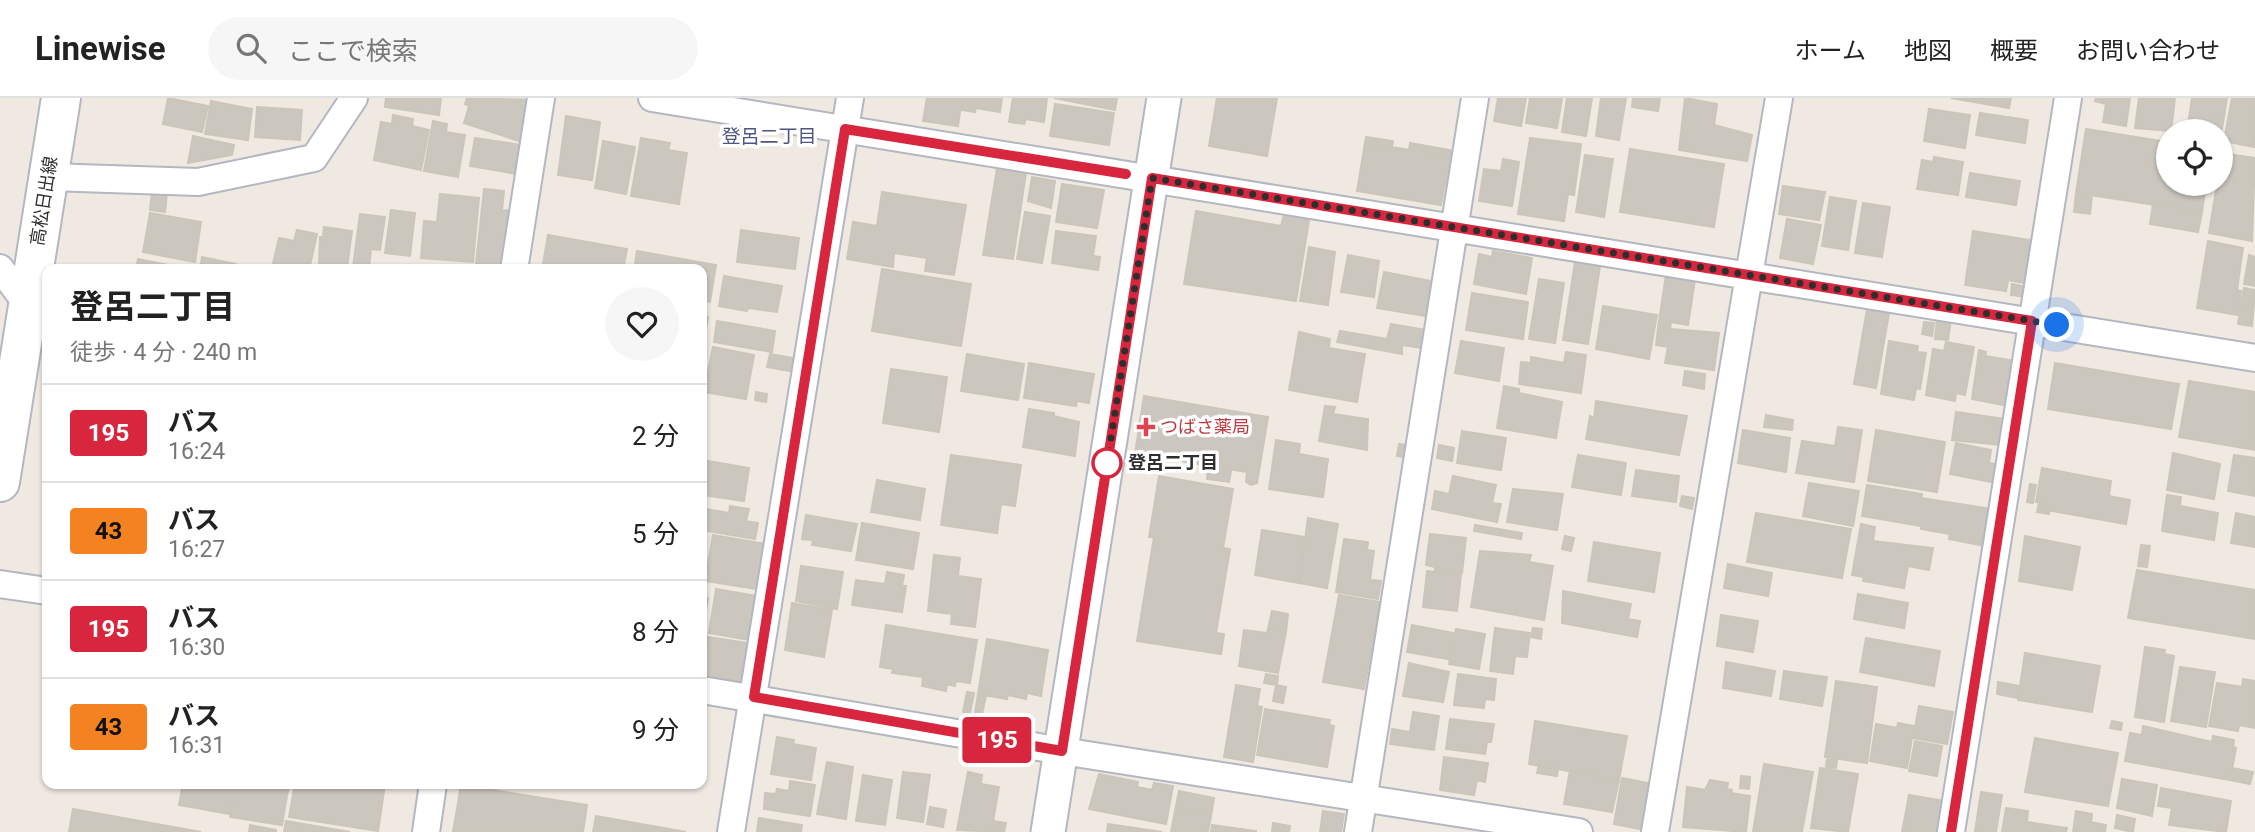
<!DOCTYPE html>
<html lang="ja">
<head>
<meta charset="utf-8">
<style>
	:root { --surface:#fff; --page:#f6f6f6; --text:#222; --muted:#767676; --line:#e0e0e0 }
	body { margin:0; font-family:Roboto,"Noto Sans JP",sans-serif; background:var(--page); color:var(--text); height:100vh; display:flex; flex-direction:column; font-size:26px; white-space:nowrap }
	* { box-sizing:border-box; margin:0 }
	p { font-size:23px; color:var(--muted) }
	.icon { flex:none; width:38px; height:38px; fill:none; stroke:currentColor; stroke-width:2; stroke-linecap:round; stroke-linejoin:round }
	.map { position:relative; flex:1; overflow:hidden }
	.drawer { position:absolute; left:42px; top:166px; width:665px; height:525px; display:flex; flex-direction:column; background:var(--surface); border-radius:14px; box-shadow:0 2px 5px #0004 }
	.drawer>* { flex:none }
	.badge { padding:0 14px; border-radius:5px; font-size:24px; line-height:46px }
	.fabs { position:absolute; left:2156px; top:21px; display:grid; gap:14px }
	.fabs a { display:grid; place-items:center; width:77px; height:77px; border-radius:50%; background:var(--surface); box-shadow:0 2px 5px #0004; font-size:35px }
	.you { position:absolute; width:35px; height:35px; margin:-18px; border:5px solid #fff; border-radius:50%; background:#1a73e8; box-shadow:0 0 0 10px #1a73e833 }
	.map>.badge { position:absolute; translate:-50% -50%; box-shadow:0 0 0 4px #fff }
	.round { display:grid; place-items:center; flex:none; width:74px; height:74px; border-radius:37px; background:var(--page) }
	.overview { display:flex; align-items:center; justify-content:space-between; height:119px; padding:0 28px }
	h1 { font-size:33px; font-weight:700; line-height:52px }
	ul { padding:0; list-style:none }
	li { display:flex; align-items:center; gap:21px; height:98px; padding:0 28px; border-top:2px solid var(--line) }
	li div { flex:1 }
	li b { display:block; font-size:26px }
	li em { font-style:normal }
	li .badge { min-width:77px; font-weight:700; text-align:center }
	header { display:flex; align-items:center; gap:42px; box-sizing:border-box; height:98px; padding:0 35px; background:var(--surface); border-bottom:2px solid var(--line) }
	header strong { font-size:33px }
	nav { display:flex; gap:38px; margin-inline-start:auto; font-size:24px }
	.search { width:490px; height:63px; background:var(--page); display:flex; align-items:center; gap:18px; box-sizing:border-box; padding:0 24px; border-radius:38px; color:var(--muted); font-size:26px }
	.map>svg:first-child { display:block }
	.building { fill:#cbc7bf; stroke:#cbc5ba; stroke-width:2 }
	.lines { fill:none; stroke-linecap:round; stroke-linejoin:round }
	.minor-casing { stroke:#b4b7c1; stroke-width:30 }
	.tertiary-casing { stroke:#b4b7c1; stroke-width:37 }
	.secondary-casing { stroke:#b4b7c1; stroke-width:42 }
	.minor { stroke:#fff; stroke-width:26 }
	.tertiary { stroke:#fff; stroke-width:33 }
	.secondary { stroke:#fff; stroke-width:38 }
	.line-casing { stroke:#fff; stroke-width:16 }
	.line { stroke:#d7263d; stroke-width:10 }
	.walk { stroke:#2e2e2e; stroke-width:7; stroke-dasharray:0 12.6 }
	.health-dot { fill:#e0444e; stroke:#fff; stroke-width:2.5 }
	.stop-dot { fill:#fff; stroke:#d7263d; stroke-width:3.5 }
	.labels { text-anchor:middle; stroke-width:7; stroke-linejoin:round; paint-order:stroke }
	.street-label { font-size:18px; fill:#2e2e2e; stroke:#fff }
	.health-label { font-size:18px; fill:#be3a42; stroke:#fff; text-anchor:start }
	.stop-label { font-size:18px; font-weight:bold; fill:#2e2e2e; stroke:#fff; text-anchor:start }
	.neighbourhood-label { font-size:19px; fill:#4d5680; stroke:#fff }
</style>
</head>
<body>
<header>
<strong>Linewise</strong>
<div class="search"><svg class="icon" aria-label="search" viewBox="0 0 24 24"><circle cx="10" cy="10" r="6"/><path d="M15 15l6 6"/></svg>ここで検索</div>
<nav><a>ホーム</a><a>地図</a><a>概要</a><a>お問い合わせ</a></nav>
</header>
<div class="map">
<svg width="2255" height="734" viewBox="0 0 2255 734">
	<rect width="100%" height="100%" fill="#efe9e1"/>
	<path class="building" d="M168,0L208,8L202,34L163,26Z
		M386,0H441L439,17L385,9Z
		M467,0L533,2L519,43L464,25L469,8L465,6Z
		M927,0H962L958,28L923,23Z
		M964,0H1002L1000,14L976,10L975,14L962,12Z
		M1013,0H1047L1044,24L1026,21L1024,26L1009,24Z
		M1054,0H1117L1115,12Z
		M1217,0H1277L1267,58L1209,48Z
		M1498,0H1526L1521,28L1494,23Z
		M1530,0H1562L1557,30L1526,25Z
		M1567,0H1592L1586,38L1562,34Z
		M1601,0H1626L1619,42L1596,38Z
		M1633,0H1660L1658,13L1632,9Z
		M1685,0L1717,6L1714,27L1752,37L1747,63L1679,52Z
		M1951,0H2011L2009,10Z
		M2096,0H2130L2126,28L2103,24L2106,6L2095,3Z
		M2139,0H2175L2171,33L2135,30Z
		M2192,0H2227L2221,37V33H2187Z
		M2232,0H2255L2254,49L2224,43Z
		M211,3L252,11L248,42L205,36Z
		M1055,6L1114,15L1109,47L1050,38Z
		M257,9L302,12L300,42L255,39Z
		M1929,11L1970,17L1965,50L1924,43Z
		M1980,15L2028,22L2025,45L1976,37Z
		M393,17L413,21L412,28L429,32L421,72L374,62L381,24L392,26Z
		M566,18L600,24L592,82L558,77Z
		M433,23L447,26L446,34L465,37L458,79L424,73Z
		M2086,31L2168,44V86H2206L2202,114L2076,95Z
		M193,38L234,47L232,57L188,65Z
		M1366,39L1393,43L1392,49L1365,45Z
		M475,40L527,48L523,77L470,68Z
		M641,40L670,45L668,52L687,55L679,106L631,98Z
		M1530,40L1581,46L1574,97L1568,96L1564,123L1518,116Z
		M603,43L635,49L626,96L595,90Z
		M1365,45L1450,58L1441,107L1357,93Z
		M1410,45L1450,52V58L1409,52Z
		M1630,51L1724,66L1714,129L1620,114Z
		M2222,55L2255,60L2252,143L2209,135L2217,86H2221Z
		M1585,57L1613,61L1604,119L1576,114Z
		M1934,59L1963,64L1958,97L1917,91L1922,62L1933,64Z
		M1503,61L1519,64L1512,108L1479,103L1484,71L1501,73Z
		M997,70L1026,75L1013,161L983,157Z
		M1970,75L2020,83L2016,107L1966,99Z
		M1032,79L1055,83L1051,110L1028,103Z
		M1062,86L1104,92L1097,130L1056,124Z
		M1783,88L1825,94L1819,122L1779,116Z
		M484,91L504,93L502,112L515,113L510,170L476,166Z
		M152,93L167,95L165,114L150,112Z
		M882,94L966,107L954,177L925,173L927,160L894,155L893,169L847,161L853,124L877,128Z
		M2076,95L2092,97L2090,116L2074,114Z
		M440,96L479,100L473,164L421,160L424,123L437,124Z
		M1830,99L1856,103L1848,152L1822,148Z
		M1863,105L1890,109L1882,159L1855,155Z
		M2153,106L2202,114L2198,134L2150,126Z
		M391,112L415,115L410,158L385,155Z
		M1196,113L1281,128L1284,117L1309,122L1296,203L1184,186Z
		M1025,114L1050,118L1042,165L1017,161Z
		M150,115L201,124L195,164L143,154Z
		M360,116L385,119L380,152L371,151L369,171L353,169Z
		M1787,121L1821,127L1813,166L1780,160Z
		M324,129L352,133L347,170L319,167L320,139H323Z
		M297,132L317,136L309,172L272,170L279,140L294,143Z
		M741,132L799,140L795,171L737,164Z
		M1056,133L1096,138L1093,158L1100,159L1098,172L1052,165Z
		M1973,133L2030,142L2024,185L2008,182L2006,193L1965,187Z
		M548,137L627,151L623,172H542Z
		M2208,143L2243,150L2237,192L2241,193L2238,217L2197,210Z
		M1309,149L1335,154L1328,207L1300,203Z
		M637,153L716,167L710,204L702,202V172H634Z
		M1493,153L1532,160L1526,196L1474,186L1479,156L1492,159Z
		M1348,157L1379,163L1374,199L1341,194Z
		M2249,157L2255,159V188L2244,186Z
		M202,159L236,166L235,172H200Z
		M138,161L193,172H136Z
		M1575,164L1600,168L1588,246L1563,242Z
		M882,171L971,186L961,248L872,233Z
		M1384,174L1431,183L1426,218L1377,210Z
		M1666,177L1695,181L1688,227L1671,224L1670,232L1658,230Z
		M724,178L782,188L777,214L748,210L747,213L719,208Z
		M1539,181L1564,185L1555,245L1529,241Z
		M2012,186L2027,189L2026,199L2011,197Z
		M2244,190L2255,192L2252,228L2238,226Z
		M1472,195L1528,204L1523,241L1466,232Z
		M1603,208L1657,217L1649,261L1596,251Z
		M1867,211L1889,215L1876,290L1854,286Z
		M702,218L708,219L702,255Z
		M1937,220L1951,222L1948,242L1935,241Z
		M717,223L775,233L772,254L714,244Z
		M1924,224L1934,225L1932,238L1922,236Z
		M1391,226L1426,232L1423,250L1402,247V256L1337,244L1340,233L1387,241Z
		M1658,230L1719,235L1714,272L1665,265L1668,249L1656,247Z
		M1299,234L1330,241L1329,250L1365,256L1357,304L1289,292Z
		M1461,243L1504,250L1499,283L1455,275Z
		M1889,243L1918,248L1917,254L1926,255L1920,291L1916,290L1914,302L1881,296Z
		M1946,244L1974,249L1965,297L1956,295L1955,303L1926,297L1933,251L1944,253Z
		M713,249L754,257L746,301L704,294Z
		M1979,252L1986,254L1985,258L2016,263L2009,308L1972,301Z
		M1566,254L1586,257L1581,295L1519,286L1521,264L1531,265V259L1564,265Z
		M770,256L793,260L790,273L767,269Z
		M967,256L1024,266L1018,302L961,293Z
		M1029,265L1094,276L1089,305L1077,303L1076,308L1024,300Z
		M2055,265L2179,286L2171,331L2048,311Z
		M891,271L947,279L939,334L883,325Z
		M1685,273L1705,276L1704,291L1683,287Z
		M2189,283L2255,294V352L2179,339Z
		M1504,288L1519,291V295L1562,304L1556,340L1497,330Z
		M756,294L767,296L766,304L755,302Z
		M1144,298L1268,319L1257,385L1251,387L1246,384L1247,374L1157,359L1155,372L1133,368Z
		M1596,303L1687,318L1679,357L1586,341L1590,318L1594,320Z
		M1325,308L1335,309L1333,316L1368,321L1367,352L1319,343Z
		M1029,311L1054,315V318L1079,324L1075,358L1023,349Z
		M1956,314L2006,321L2001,347L1952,342Z
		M1766,317L1793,322L1792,332L1764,329Z
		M1838,329L1862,332L1854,384L1796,375L1802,343L1835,348Z
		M1743,332L1790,340L1786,374L1738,365Z
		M1876,332L1945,344L1937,394L1868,383Z
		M1462,333L1506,340L1501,372L1457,365Z
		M1276,342L1300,346L1299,356L1328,361L1323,399L1269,391Z
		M1956,345L1991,352L1989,365L2001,367L1997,385L1950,376Z
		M1399,346L1406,347L1404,359L1397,358Z
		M1439,347L1454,350L1452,363L1437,360Z
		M2173,355L2220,366L2214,401L2167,392Z
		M951,357L1021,367L1015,408L1001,406L997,435L941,427Z
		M1578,357L1626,365L1621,397L1572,389Z
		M2234,357L2255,360V398L2228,393Z
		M702,362L749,370L744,403L702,397Z
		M1208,370L1231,373L1229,384L1207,381Z
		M2042,370L2111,383L2109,398L2130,402L2126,426L2052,413L2053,407L2036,404Z
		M1636,372L1679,378L1676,404L1632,398Z
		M1159,378L1233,391L1223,450L1230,451L1216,535L1224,536L1221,556L1137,543L1154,439H1149Z
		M1453,378L1496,387L1492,405L1501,406L1497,424L1432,411L1435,393L1449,396Z
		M877,382L925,391L920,422L871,414Z
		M1809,385L1859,393L1853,428L1803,418Z
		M2030,386L2036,387L2033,405L2027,404Z
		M1867,387L1922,396L1921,400L1992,411L1985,448L1949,441L1950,436L1921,431V428L1862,418Z
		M1513,391L1563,396L1557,432L1507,424Z
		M2167,397L2181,399L2180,408L2218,415L2214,442L2162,433Z
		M1682,398L1694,400L1692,411L1680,408Z
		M2039,405L2051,408L2049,416L2037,414Z
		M730,408L749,411L746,423L758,425L755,441L702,432L706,411L729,415Z
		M1756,415L1851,431L1842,480L1747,464Z
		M2236,415L2255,419V449L2231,445Z
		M806,417L857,426L851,453L812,447L813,442L802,441Z
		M1308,420L1338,426L1327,490L1299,485Z
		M862,425L919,435L913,471L856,462Z
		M1861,426L1875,429L1873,443L1933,450L1929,472L1908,468L1904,490L1863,483L1864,479L1852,477Z
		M1475,427L1522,435L1521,441L1474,433Z
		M1262,432L1305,439L1299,485L1255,477Z
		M1430,436L1466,440L1462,475L1435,472V469L1426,467Z
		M713,437L765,446L757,491L705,483Z
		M1565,438L1574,440L1571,453L1562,451Z
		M2025,438L2080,449L2072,492L2019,483Z
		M1344,441L1368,444L1367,452L1374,453L1370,482L1381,483L1378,501L1336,494Z
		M1594,444L1660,455L1654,494L1588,483Z
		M2141,447L2150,448L2147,469L2138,468Z
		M1480,453L1531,457L1529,464L1553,468L1544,522L1471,509Z
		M934,457L960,460L958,478L981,481L975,529L951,526L952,516L928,513Z
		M1728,466L1772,475L1768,498L1724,490Z
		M801,468L843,474L837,511L796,503Z
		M2137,472L2255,492V541L2128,520Z
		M1427,473L1461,477L1457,513L1423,509Z
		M887,474L904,477L902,488H906L902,514L852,507L856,482L885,486Z
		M716,491L757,498L750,542L709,535Z
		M1563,493L1631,506L1628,521L1640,523L1637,539L1562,525Z
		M1858,496L1908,505L1904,530L1854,521Z
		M1339,497L1380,504L1364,591L1323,584Z
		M702,499L708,500L702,537Z
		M792,505L832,512L824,559L785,552Z
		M1272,513L1288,516L1286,534L1268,531Z
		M1721,517L1758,523L1753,554L1717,548Z
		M886,527L977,542L970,585L956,583L955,588L947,586L946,593L922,588L923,579L892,575L893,571L880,569Z
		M1412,527L1453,535L1448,561L1407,554Z
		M1495,530L1530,535L1527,559L1515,558L1513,576L1490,573Z
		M1533,530L1542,531L1541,541L1531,539Z
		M1268,531L1286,534L1278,575L1239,568L1244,532L1267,535Z
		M1456,531L1485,536L1479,571L1449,566Z
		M708,539L748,545L742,584L702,578Z
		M1866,540L1940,553L1934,588L1860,574Z
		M987,541L1048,552L1041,598L1027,595L1026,601L1008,597L1007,601L978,596Z
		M2145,549L2165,552L2164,556L2174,558L2164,624L2135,619Z
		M2025,555L2100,568L2092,614L2018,602Z
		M1726,564L1775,573L1771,598L1723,590Z
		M1409,565L1449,574L1443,604L1403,598Z
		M2180,569L2215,574L2206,629L2171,623Z
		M1784,573L1827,579L1822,608L1780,601Z
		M1266,576L1278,578L1277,587L1264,585Z
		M1458,576L1496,581L1494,602L1485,601L1484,610L1454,607Z
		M2243,581L2255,583V630L2239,627L2238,633L2209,628L2217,585L2242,589Z
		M1836,583L1877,589L1867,665L1825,659Z
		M1998,584L2020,588L2018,600L1997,596Z
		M1236,587L1260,591L1257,608L1262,609L1253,664L1224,659Z
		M1276,587L1286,589L1283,605L1273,603Z
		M967,594L974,595L970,615L963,614Z
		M978,596L986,598L982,616L975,615Z
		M1919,608L1953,614L1947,646L1913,640Z
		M1265,611L1330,622L1329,627L1334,628L1327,669L1257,657Z
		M1413,614L1439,618L1434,652L1390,646L1392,631L1410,634Z
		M1450,621L1494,626L1491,644H1487L1485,656L1446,651Z
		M1535,623L1627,638L1619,682L1529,666Z
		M2112,623L2122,625L2121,632L2110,630Z
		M1898,625L1914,628L1907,670L1870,663L1876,626L1897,630Z
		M2143,628L2212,644L2213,638L2234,642L2233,649L2236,650L2230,682L2125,663L2130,635L2142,637Z
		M777,639L794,642L793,646L816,650L811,682L771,676Z
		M2035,640L2118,655L2108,708L2025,694Z
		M1915,643L1942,648L1937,678L1909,673Z
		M1444,659L1488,665L1485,684L1477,682L1474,697L1440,692Z
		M1827,660L1837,662L1836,670L1826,669Z
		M827,664L853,669L846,721L817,716Z
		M1764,666L1813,674L1802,734H1753Z
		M1539,667L1558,670L1557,678L1537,675Z
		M1820,670L1858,676L1848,734L1811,730Z
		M2232,670L2253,674L2250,686L2230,682Z
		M1570,672L1619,682L1612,714L1564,706Z
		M903,674L930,677L923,724L897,720Z
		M968,674L982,677L981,686L999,689L993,723L1006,725L1004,734L957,732Z
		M1099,676L1138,684L1137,689L1152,692L1154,685L1173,688L1166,726L1089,711Z
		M863,677L892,682L885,727L856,723Z
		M1741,678L1750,679L1749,691L1740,690Z
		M1622,680L1653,686L1645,732L1614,726Z
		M2122,681L2157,687L2152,718L2117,710Z
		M1710,682L1728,685L1727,691L1732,692L1731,695L1750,698L1746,734L1683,729L1687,689L1705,692Z
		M790,683L815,687L810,718L764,711L765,695L776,696L777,691L789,693Z
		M183,686H235L230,716L179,707Z
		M235,686H289L282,727L230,719Z
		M295,686H385L378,733L289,719Z
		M461,687L587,707L583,734H453Z
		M2161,690L2231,703L2226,734L2169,727L2172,710L2158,708Z
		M1179,693L1214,700L1211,718L1175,713Z
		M1981,694L2002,697L1996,734H1975Z
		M1909,697L1945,703L1939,734H1902Z
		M930,709L946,712L943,729L927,726Z
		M2006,710L2028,713L2027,724L2067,730L2066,734H2002Z
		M73,711L201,734H69Z
		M1175,713L1211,718L1208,734H1171Z
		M1323,713L1344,716L1341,734H1320Z
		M2076,713L2092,716L2091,724L2106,727L2105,734H2073Z
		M2117,717L2135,721L2133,734L2115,730Z
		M596,718L686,734H593Z
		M759,720L802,727L801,734H757Z
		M286,723L350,734H284Z
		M1273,725L1290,728L1289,734H1272Z
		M1108,726L1162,734H1107Z
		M250,727L276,732V734H249Z
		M1212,727L1256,733V734H1211Z"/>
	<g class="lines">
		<defs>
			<path id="minor" d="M652,0L2255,260
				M49,79L198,84L314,60L354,0
				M0,170L27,206
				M514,172L541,0
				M0,486L47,493
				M702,592L1062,653L1579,734
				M426,734L433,686
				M731,734L850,0
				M1358,734L1475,0
				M1655,734L1779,0
				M1951,734L2068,0"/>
			<path id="tertiary" d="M1048,734L1164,0"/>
			<path id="secondary" d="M0,384L61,0"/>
		</defs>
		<use href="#minor" class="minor-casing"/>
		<use href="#tertiary" class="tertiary-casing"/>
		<use href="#secondary" class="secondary-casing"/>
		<use href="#minor" class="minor"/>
		<use href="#tertiary" class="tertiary"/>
		<use href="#secondary" class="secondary"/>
	</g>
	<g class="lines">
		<defs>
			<path id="line" d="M1126,76L845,31L754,599L1062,653L1152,80L2032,223L1951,734"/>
		</defs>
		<use href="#line" class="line-casing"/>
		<use href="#line" class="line"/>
		<path class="walk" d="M1107,365L1152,80L2057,227"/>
	</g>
	<path class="health-dot" d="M1142.5 318.5h7v7h7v7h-7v7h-7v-7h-7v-7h7z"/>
	<circle class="stop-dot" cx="1107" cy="365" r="14"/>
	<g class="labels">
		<g class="street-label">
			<text transform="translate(44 103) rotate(-81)" y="6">高松日出線</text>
		</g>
		<g class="health-label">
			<text x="1160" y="335">つばさ薬局</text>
		</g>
		<g class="stop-label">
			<text x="1128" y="371">登呂二丁目</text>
		</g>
		<g class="neighbourhood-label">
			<text x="769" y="45">登呂二丁目</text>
		</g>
	</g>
</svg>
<div class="fabs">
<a><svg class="icon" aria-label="locate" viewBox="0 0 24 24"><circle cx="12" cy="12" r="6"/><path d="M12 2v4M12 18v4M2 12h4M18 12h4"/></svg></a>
</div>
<div class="you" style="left:2057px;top:227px"></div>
<b class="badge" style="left:997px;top:642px;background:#d7263d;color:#fff">195</b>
<section class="drawer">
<div class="overview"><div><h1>登呂二丁目</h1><p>徒歩 · 4 分 · 240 m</p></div><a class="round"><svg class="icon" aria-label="heart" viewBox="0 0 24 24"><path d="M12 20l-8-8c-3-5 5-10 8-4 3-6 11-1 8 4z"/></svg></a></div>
<ul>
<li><span class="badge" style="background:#d7263d;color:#fff">195</span><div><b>バス</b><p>16:24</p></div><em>2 分</em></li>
<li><span class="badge" style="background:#f58220;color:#111">43</span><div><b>バス</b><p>16:27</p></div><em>5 分</em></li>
<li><span class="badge" style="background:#d7263d;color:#fff">195</span><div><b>バス</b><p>16:30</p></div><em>8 分</em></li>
<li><span class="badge" style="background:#f58220;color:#111">43</span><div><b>バス</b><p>16:31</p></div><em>9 分</em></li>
</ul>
</section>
</div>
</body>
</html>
